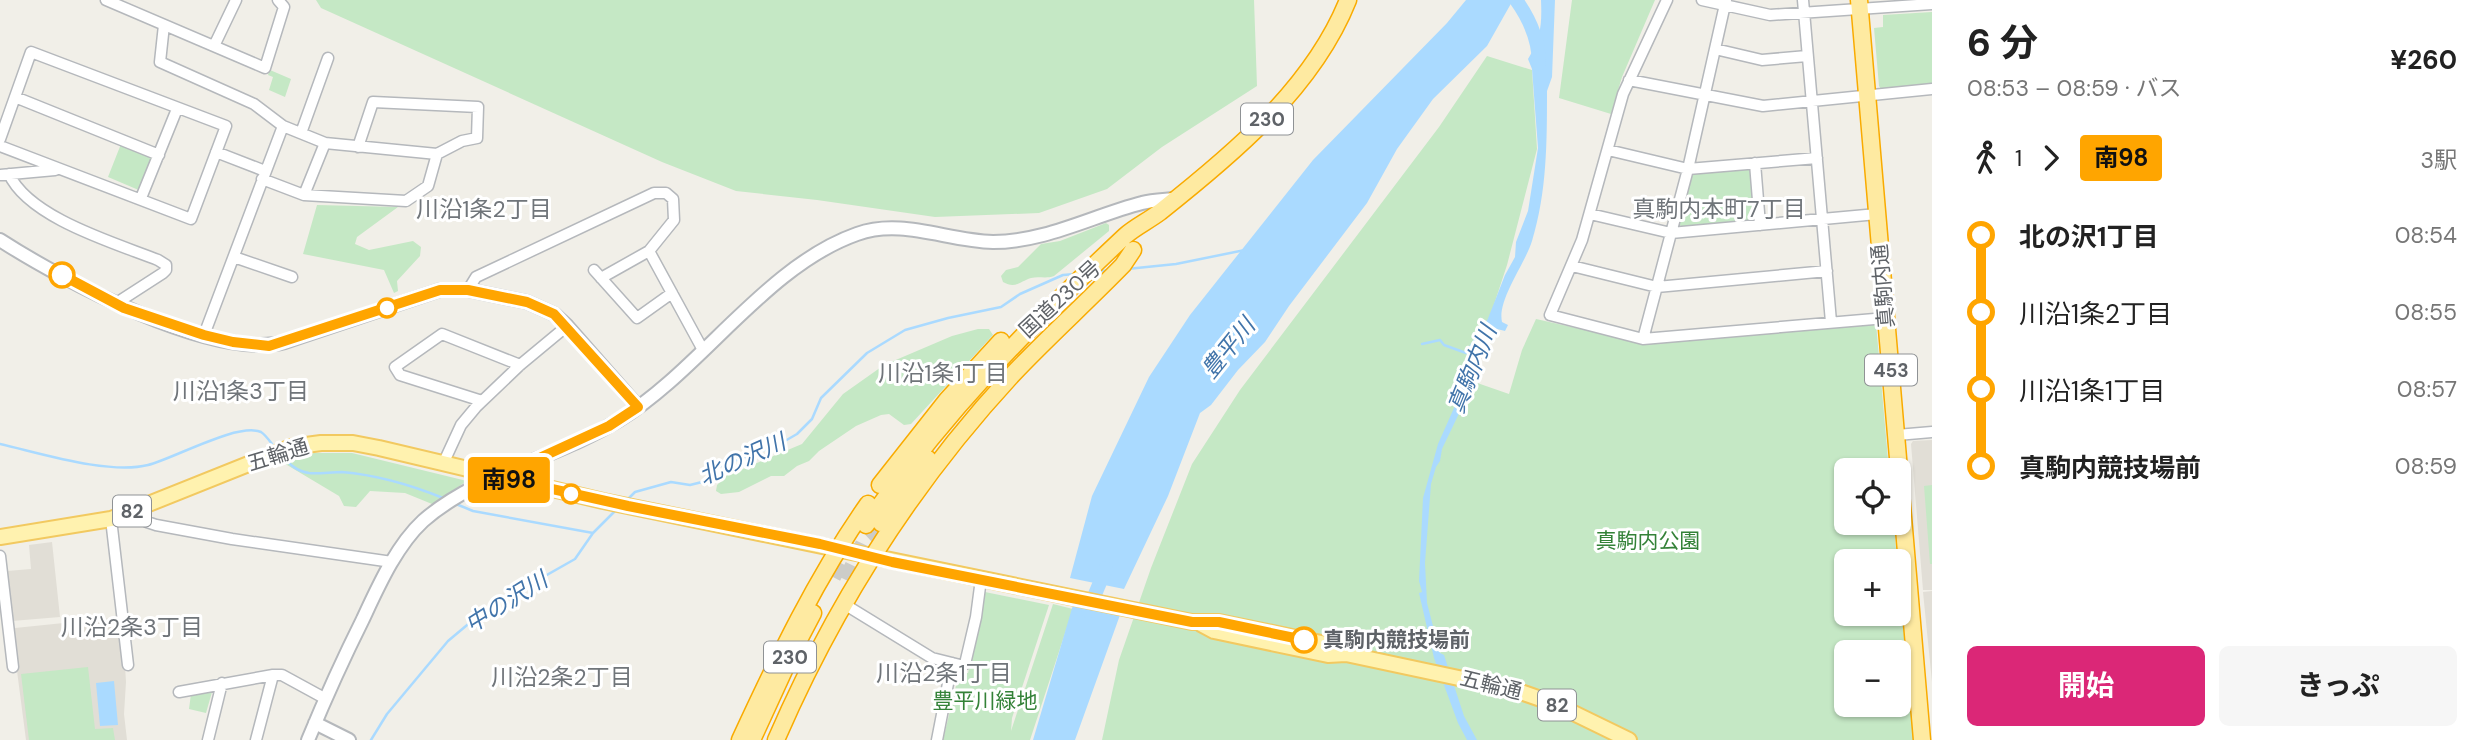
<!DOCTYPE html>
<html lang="ja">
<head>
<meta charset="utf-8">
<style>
	:root { --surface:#fff; --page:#f6f6f6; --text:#222; --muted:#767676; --accent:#db2777 }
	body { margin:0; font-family:"DM Sans","Noto Sans JP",sans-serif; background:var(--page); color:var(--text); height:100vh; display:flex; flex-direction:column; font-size:26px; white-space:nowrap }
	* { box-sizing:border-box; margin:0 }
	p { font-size:23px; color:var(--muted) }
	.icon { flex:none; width:38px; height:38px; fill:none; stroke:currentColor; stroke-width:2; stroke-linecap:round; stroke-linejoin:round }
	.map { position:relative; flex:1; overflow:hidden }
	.drawer { display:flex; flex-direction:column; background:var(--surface); width:560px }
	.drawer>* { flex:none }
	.badge { padding:0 14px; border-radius:5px; font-size:24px; line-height:46px }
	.controls { position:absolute; left:1834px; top:458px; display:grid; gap:14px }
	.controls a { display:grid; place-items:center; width:77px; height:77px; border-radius:10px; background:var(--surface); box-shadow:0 2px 5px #0004; font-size:35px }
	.map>.badge { position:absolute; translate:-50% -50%; box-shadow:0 0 0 4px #fff }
	.legs { display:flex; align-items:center; gap:10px; height:77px; padding:0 35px; font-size:23px }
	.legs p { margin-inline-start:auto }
	.head { display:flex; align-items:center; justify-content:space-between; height:119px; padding:0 35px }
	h1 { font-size:38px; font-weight:700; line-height:52px }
	.action { display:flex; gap:14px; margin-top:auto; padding:14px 35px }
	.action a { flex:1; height:80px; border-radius:10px; background:var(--accent); color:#fff; font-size:28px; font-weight:700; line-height:80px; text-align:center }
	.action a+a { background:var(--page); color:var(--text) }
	ul { padding:0 35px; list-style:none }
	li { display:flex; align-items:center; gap:24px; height:77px; font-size:26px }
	li i { display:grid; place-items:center; width:10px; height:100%; margin:0 9px; background:currentColor }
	li i::after { content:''; width:18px; height:18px; margin:-9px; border:5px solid; border-radius:50%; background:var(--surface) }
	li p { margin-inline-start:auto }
	li:first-child i { background:linear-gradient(#0000 50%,currentColor 0) }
	li:last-child i { background:linear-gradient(currentColor 50%,#0000 0) }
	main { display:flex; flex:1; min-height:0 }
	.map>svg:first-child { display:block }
	.education { fill:#e1ded6 }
	.green { fill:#c5e8c5; fill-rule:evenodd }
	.water { fill:#aadaff }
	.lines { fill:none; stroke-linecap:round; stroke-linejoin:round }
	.stream { stroke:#aadaff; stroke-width:2.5 }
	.river { stroke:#aadaff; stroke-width:14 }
	.trunk-tunnel { stroke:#ccccc8; stroke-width:16; stroke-dasharray:16 8; stroke-linecap:butt }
	.minor-casing { stroke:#b5b8bc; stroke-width:13 }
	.tertiary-casing { stroke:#b5b8bc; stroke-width:16 }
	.primary-casing { stroke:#f2c960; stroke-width:18 }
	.trunk-casing { stroke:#f9ab00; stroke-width:19 }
	.minor { stroke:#fff; stroke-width:10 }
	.tertiary { stroke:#fff; stroke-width:12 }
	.primary { stroke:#fff2af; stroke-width:14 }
	.trunk { stroke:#feeaa1; stroke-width:16 }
	.line-1-casing { stroke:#fff; stroke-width:16 }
	.line-1 { stroke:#ffa500; stroke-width:10 }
	.stop-1-dot { fill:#fff; stroke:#ffa500; stroke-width:3.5 }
	.labels { text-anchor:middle; stroke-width:6; stroke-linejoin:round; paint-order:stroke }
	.shield { fill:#fff; stroke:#8f9295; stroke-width:2 }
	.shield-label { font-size:19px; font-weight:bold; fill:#5f6368 }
	.street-label { font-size:21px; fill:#5f6368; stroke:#fff }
	.park-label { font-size:21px; fill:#348238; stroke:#fff }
	.stop-label { font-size:21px; font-weight:bold; fill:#5f6368; stroke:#fff; text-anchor:start }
	.neighbourhood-label { font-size:23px; fill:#70757a; stroke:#fff }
	.water-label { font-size:23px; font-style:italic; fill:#4174aa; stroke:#fff }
</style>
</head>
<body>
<main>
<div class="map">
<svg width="1932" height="740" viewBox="0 0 1932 740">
	<rect width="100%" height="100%" fill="#f1efe8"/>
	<path class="education" d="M1932,440V590H1923L1911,444L1913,441Z
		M52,542L60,617L12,621L7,571L31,569L29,545Z
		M1932,591V682L1923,592Z
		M122,617L126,682L124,714L127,740H26L17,671L15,628Z"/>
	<path class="green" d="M316,0H1254L1257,86L1162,147L1107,189L1039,213L935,217L817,200L736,191L662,162L321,8Z
		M1572,0H1655L1622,77L1611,114L1559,98Z
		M1932,12V84L1881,89L1879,86L1874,28L1883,27V15Z
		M1487,56L1532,70L1537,149L1507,265L1483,338L1460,377L1509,394L1522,350L1536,319L1643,343L1876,323L1889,471H1846V523H1894L1897,562H1846V614H1899V577L1914,740H1102L1119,660L1151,568L1192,464L1240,390L1439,127ZM1846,653H1899V705H1846Z
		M270,70L291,79L285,97L269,90L273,77L268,75Z
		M121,144L154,157L141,191L108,177Z
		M1748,168L1750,169L1756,217L1754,220L1681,227L1679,223L1693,173Z
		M317,205L398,207L357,237L355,244L369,250L413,241L421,247L420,256L397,281L398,291L394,293L384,270L303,254Z
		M1106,223L1109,225V231L1054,276C1046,279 1039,276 1031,278C1019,282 1015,289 1003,282L1001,276L1006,270L1018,267L1041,244L1060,241Z
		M978,329H989L993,335L911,424L904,425L889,414L881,415L856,426L819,451L809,461L797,466L784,476H771L739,492L721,494L716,491L717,485L726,476L802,444L843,394L884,365L952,336Z
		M314,453H352L467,481L432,504L405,493L370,491L356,507L344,506L339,496L282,462Z
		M1932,485V564H1930L1924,486Z
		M985,592L1049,605L1012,718L1011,731L1053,604L1073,609L1030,740H943L959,673H968L979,627Z
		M88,667L95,729L113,728L115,740H29L21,674Z
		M212,692L206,713L189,709L191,694Z"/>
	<path class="water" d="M1466,0H1513L1487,46L1433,99L1397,149L1367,203L1289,306L1265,342L1238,370L1211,405L1200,413L1168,496L1124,589L1070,578L1092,496L1149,377L1190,315L1313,160L1447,23Z
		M1541,0H1555L1552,77L1547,91C1547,142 1547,192 1532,241C1525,264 1497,300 1502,322L1508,325L1505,331L1497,329C1482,341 1475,359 1476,378L1442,449L1440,461L1436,467L1431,484L1425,563L1427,603L1440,653L1444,655L1464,716L1477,740H1467L1458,723L1434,658L1419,593L1422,592L1419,581L1423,498L1438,444L1458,399V390L1472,368L1478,344L1505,275L1515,257L1516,242L1528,211L1538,148L1532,69L1528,59C1541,38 1542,24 1541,0Z
		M1073,605L1120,615L1075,740H1033Z
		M114,681L118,725L100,726L96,683Z"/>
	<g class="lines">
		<path class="stream" d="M1127,269L1176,264L1245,250
			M1095,272L1110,270
			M1422,344L1440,340L1444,345L1466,353L1488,321
			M0,444C40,453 109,475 148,465C173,459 238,422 261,432C266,435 271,443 275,448
			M282,455C289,464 296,471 309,473C319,474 331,472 342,472C377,475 411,485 443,498
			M627,500L635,492L671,482L690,485L702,482L720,466L778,445L797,434L812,419L821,398L867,353L905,330L948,318L1001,307L1020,294L1063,275L1075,274
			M456,504L473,511L593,533
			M371,740L387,714L448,641L485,610L575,559L593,533L617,509"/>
		<path class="river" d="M1516,0C1529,18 1539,41 1539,64
			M1088,611L1106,568"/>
		<path class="trunk-tunnel" d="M833,577L853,539
			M846,580L865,540L879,527"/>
		<defs>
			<path id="minor" d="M106,0L265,68L284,7L278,0
				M1667,0L1623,94L1582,240L1550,315L1643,339L1886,318
				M1702,0L1770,15L1932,4
				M1803,0L1831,322
				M164,25L160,62L254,104L283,126
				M214,46L236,0
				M1715,49L1762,60L1807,56
				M1629,80L1763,106L1932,89
				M15,97L159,155
				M301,133L328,58
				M0,139L31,52L226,126L191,219L0,146
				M1608,150L1688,169L1817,158
				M216,152L265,171
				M1755,163L1760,225
				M9,174C29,218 115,243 158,260L166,265V270L163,273L115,304
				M0,175L55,170
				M262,179L304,195L406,201L428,186L437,154L462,141L477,138L478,107L373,102L358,147
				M304,195L325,143
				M141,198L177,109
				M1590,214L1671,233L1877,214
				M234,257L292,277
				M1572,266L1657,287L1827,271
				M594,270L637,318L672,293
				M601,278L649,251
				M468,290L476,277L654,193H666L673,199L674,220L649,251L703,350
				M204,335L283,126L325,143L437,154
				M1643,339L1688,169L1726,0
				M482,401L400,375L395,367L442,334L520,365
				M1897,435L1932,432
				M443,464L461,425L476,407L520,365L567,326
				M135,509L147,522L156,525L232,539L392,562
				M111,519L128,665
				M0,556L13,667
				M844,604L932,658L960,665L965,664L976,617L981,579
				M179,692L273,675H282L326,699
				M208,740L222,683
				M256,740L273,675
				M937,740L952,663"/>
			<path id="tertiary" d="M0,240C62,280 213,361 285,342L440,290H468L527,302L554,314L567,326L638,407
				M315,723L349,740
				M308,740C325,699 343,659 363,619C378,587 396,546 423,521C476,474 559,457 619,420C701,370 766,266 857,234C902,218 947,241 993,242C1045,242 1092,216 1142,203C1152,200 1164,200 1174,199"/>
			<path id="primary" d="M0,537L111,519L291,447L321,443H353L379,448L603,501L1192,622H1219L1331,645L1346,654
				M1201,624L1214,631L1328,655L1346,654L1515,690L1555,704L1629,740"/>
			<path id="trunk" d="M1859,0L1922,740
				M880,485L947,400L1001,341
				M881,523L928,459
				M866,525C941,416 1029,326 1125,236C1135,227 1148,221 1160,212C1232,155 1313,88 1348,0
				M740,740C778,658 816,578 868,504
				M752,740L792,653L813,613
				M776,740C834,606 913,482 1013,374C1048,337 1087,302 1123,265L1133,250"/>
		</defs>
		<use href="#minor" class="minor-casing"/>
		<use href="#tertiary" class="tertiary-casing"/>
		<use href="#primary" class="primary-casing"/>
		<use href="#trunk" class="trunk-casing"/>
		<use href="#minor" class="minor"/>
		<use href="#tertiary" class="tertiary"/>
		<use href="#primary" class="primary"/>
		<use href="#trunk" class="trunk"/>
	</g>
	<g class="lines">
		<defs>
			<path id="line-1" d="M62,275L124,308L204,335L233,342L269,346L440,290H468L527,302L554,314L638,407L609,426L498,477L628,506L820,544L892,562L1192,622H1219L1304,640"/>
		</defs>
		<use href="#line-1" class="line-1-casing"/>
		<use href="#line-1" class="line-1"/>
	</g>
	<g class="stop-1-dot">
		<circle cx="62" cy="275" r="12"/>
		<circle cx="387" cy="308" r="9"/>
		<circle cx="571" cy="494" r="9"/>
		<circle cx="1304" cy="640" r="12"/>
	</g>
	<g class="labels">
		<g class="shield">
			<rect x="1241" y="103.5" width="52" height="31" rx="5"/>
			<rect x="1865" y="354.5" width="52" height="31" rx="5"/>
			<rect x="113" y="495.5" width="38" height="31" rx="5"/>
			<rect x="764" y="641.5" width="52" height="31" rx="5"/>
			<rect x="1538" y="689.5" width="38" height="31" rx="5"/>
		</g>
		<g class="shield-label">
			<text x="1267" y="126">230</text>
			<text x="1891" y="377">453</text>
			<text x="132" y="518">82</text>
			<text x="790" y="664">230</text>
			<text x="1557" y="712">82</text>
		</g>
		<g class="street-label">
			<text transform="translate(1883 286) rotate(-95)" y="7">真駒内通</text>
			<text transform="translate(1060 299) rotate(-43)" y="7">国道230号</text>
			<text transform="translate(278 455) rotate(-17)" y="7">五輪通</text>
			<text transform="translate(1491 685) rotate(14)" y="7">五輪通</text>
		</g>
		<g class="park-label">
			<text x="1648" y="548">真駒内公園</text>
			<text x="985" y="708">豊平川緑地</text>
		</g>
		<g class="stop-label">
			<text x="1323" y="647">真駒内競技場前</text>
		</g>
		<g class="neighbourhood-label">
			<text x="484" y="217">川沿1条2丁目</text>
			<text x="1719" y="217">真駒内本町7丁目</text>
			<text x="943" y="381">川沿1条1丁目</text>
			<text x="241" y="399">川沿1条3丁目</text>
			<text x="132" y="635">川沿2条3丁目</text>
			<text x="944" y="681">川沿2条1丁目</text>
			<text x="562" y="685">川沿2条2丁目</text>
		</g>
		<g class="water-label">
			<text transform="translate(1228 348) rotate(-51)" y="8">豊平川</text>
			<text transform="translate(1472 369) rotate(-68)" y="8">真駒内川</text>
			<text transform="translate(742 459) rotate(-24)" y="8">北の沢川</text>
			<text transform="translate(506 602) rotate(-32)" y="8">中の沢川</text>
		</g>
	</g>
</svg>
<div class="controls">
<a><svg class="icon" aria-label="locate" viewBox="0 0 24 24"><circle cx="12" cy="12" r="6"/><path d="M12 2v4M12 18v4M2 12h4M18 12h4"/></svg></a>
<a>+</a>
<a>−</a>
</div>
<b class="badge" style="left:509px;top:480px;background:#ffa500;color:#111">南98</b>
</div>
<section class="drawer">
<div class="head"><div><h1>6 分</h1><p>08:53 – 08:59 · バス</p></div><b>¥260</b></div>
<div class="legs"><svg class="icon" aria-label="walk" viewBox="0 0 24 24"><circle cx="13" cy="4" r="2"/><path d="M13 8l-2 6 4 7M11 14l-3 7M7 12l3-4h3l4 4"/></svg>1<svg class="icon" aria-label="forward" viewBox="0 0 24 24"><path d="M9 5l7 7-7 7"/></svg><b class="badge" style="background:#ffa500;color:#111">南98</b><p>3駅</p></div>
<ul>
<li><i style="color:#ffa500"></i><b>北の沢1丁目</b><p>08:54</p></li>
<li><i style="color:#ffa500"></i><span>川沿1条2丁目</span><p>08:55</p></li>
<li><i style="color:#ffa500"></i><span>川沿1条1丁目</span><p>08:57</p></li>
<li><i style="color:#ffa500"></i><b>真駒内競技場前</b><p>08:59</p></li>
</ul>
<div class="action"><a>開始</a><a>きっぷ</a></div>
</section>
</main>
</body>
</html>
